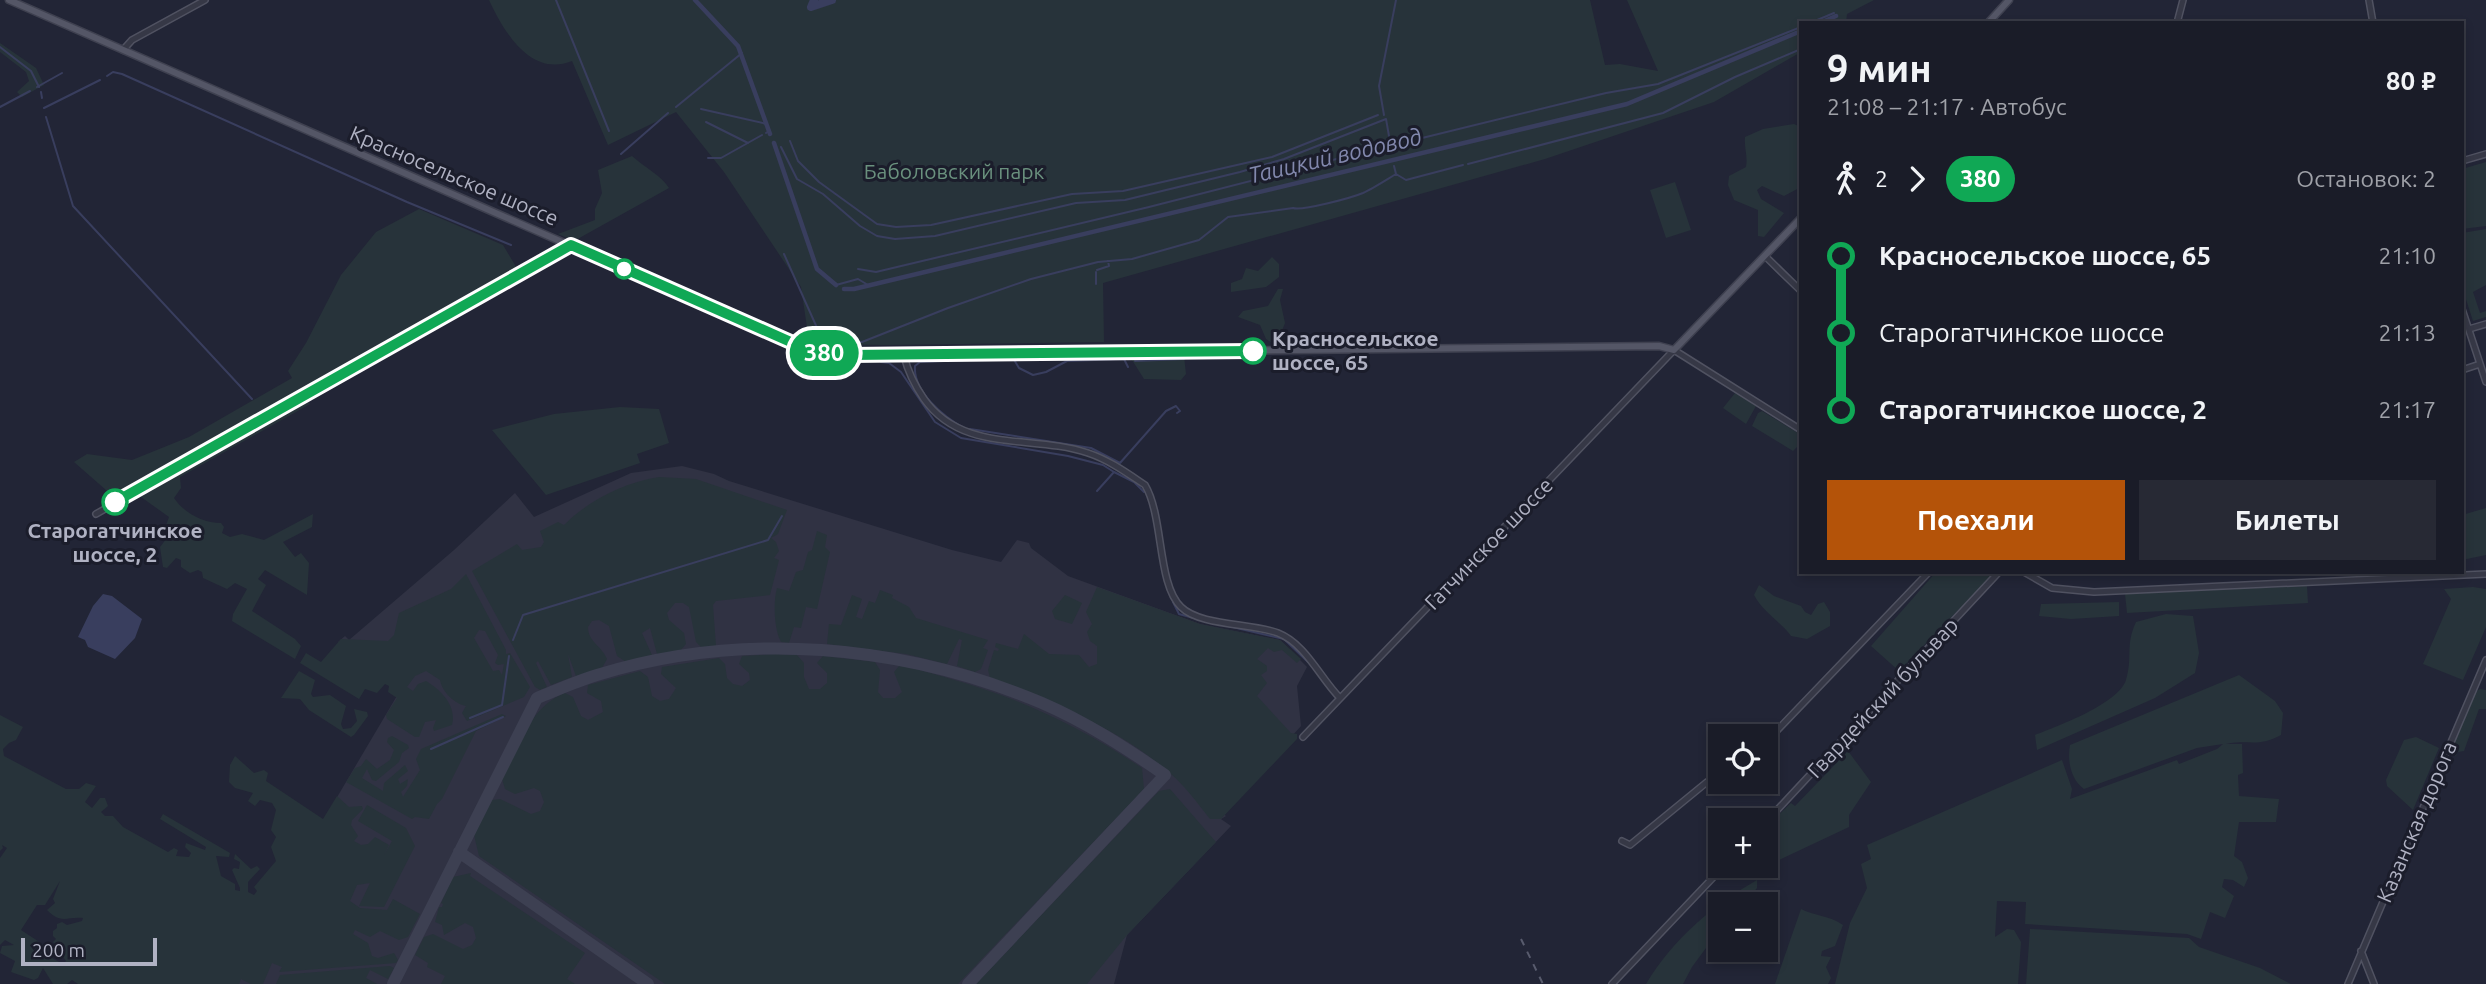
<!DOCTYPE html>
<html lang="ru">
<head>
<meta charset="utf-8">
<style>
	:root { --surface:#1a1c28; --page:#272934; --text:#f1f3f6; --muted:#9fa1a8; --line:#383a45; --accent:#b45309 }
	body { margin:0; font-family:Ubuntu,sans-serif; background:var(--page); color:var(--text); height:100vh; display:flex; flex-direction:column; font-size:26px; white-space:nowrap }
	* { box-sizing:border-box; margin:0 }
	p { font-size:23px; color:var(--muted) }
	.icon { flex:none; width:38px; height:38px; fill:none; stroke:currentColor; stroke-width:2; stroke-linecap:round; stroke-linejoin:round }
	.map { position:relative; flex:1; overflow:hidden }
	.panel { position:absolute; left:1799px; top:21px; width:665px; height:553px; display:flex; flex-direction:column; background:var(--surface); border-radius:0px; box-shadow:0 4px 10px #0003,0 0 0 2px var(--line) }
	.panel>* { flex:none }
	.badge { padding:0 14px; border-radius:23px; font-size:24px; line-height:46px }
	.controls { position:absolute; left:1708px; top:724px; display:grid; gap:14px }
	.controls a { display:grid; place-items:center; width:70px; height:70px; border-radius:0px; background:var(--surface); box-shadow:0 4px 10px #0003,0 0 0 2px var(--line); font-size:35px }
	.scale { position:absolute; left:21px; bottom:18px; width:136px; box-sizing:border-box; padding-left:7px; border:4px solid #b0b2c3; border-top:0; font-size:19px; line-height:24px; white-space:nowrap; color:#b0b2c3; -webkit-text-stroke:5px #1b1d2b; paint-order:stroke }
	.map>.badge { position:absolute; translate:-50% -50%; box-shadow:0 0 0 4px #fff }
	.legs { display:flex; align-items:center; gap:10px; height:77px; padding:0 28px; font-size:23px }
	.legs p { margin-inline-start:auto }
	.summary { display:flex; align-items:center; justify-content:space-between; height:119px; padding:0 28px }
	h1 { font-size:38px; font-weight:600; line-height:52px }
	.primary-button { display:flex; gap:14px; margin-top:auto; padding:14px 28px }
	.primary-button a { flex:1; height:80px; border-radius:0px; background:var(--accent); color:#fff; font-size:28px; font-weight:600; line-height:80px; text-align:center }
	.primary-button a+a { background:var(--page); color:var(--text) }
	ul { padding:0 28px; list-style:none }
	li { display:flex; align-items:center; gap:24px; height:77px; font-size:26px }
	li i { display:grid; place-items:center; width:10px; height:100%; margin:0 9px; background:currentColor }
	li i::after { content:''; width:18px; height:18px; margin:-9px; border:5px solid; border-radius:50%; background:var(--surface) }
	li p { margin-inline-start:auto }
	li:first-child i { background:linear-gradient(#0000 50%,currentColor 0) }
	li:last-child i { background:linear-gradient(currentColor 50%,#0000 0) }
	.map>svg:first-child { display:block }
	.airport { fill:#303243 }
	.green { fill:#27333a; fill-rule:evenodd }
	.water { fill:#393e5e }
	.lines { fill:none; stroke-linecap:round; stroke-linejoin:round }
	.stream { stroke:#393e5e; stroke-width:2 }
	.canal { stroke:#393e5e; stroke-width:4.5 }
	.river { stroke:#393e5e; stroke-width:8 }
	.taxiway { stroke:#3d4052; stroke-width:12 }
	.minor-casing { stroke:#505261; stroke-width:8 }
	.major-casing { stroke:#3f4150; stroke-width:9 }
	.minor { stroke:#363846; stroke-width:5 }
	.major { stroke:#545666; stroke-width:6 }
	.rail { stroke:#585b6d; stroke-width:2; stroke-dasharray:7 7; stroke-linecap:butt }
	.line-1-casing { stroke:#fff; stroke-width:16 }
	.line-1 { stroke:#10a855; stroke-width:10 }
	.stop-1-dot { fill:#fff; stroke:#10a855; stroke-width:3.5 }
	.labels { text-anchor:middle; stroke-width:6; stroke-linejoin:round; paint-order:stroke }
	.park-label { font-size:21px; fill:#6a917e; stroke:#1b1d2b }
	.street-label { font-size:21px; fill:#b0b2c3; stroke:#1b1d2b }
	.stop-label { font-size:21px; font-weight:bold; fill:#b0b2c3; stroke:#1b1d2b; text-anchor:start }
	.water-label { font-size:23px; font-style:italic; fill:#8288ad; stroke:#1b1d2b }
</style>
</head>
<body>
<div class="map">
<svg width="2486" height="984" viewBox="0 0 2486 984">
	<rect width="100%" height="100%" fill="#222536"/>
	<path class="airport" d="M682,466L714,474L729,481L952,550L1001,562L1017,540L1029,543L1031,548L1068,576L1200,624L1280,640L1307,667L1297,686L1301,726L1222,813L1226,816L1221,819L1231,826L1127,935L1114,984H209L307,848L401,689L338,642L345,636L349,640L454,550L515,493L534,517L631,473Z"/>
	<path class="green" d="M489,0H1590L1605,65L1620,64L1658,71L1627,0H1874L1847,14L1846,23H1801V52L1714,102L1545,159L1103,283L1104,342L885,345L827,344L808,334L801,287L724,172L676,112L608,145L572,61C530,78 503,30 489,0Z
		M0,43L36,68L44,85L22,97L17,92L29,81L26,72L0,52Z
		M1794,124L1801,127V187L1784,196L1762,186L1757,190L1761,199L1784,213L1764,237L1758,236V210L1734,200L1728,185L1729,176L1746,167C1748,156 1744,148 1745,137L1763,129Z
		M632,156C644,167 662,176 669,188L574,241L558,234L595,220V209L602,193L598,170Z
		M2486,162V226L2462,229V169Z
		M1675,182L1691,230L1666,238L1650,190Z
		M419,209L503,245L518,270L132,483L127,490L114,497L74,462L87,454L132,460L189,437L292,378L288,371L306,343L341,275L376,232Z
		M2486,229V285L2473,292L2480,313L2486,311V317L2473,321L2462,287V233Z
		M1272,257L1279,264V277L1266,287L1231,292V283L1242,279L1246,268L1258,271Z
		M1278,289H1283L1280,300L1285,323L1278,341L1272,343L1266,339L1260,325L1238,317L1243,311L1268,306Z
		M1184,356L1186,374L1181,380L1144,379L1132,360L1135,357Z
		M1735,393L1756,406L1746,424L1723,408Z
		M307,400L310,404L180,477L181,488L174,498C184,513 203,523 221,523L224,527L222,533L230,537L242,534L264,540L313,514L312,527L283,542L295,557L301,553L309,563L307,595L265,570L258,579L266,585L252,611L295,639L301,646L295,659L232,621L233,614L247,589L235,583L227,589L203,578L202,572L198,570L190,573L181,567V560L176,558L167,568L163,567L160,547L170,534L165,528L169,517L141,497V490Z
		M620,407L659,409L669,443L637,454L640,463L546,495L492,430L554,414Z
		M1762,411L1801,435V443L1793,451L1752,426L1758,413Z
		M659,477L696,479L787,510L778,534L771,538L776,542L779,551L774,558L779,560L770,595L716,601L713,605L716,646L702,648L696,642L689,607L683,603H675L667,613L669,620L684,633L686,644L680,651L657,654L650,628L642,633L652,655L626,662L617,656L609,626L599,620L592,621L588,627C588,642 602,646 607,659L602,668L576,676L568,654L572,677L551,685L538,661L536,663L547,687L540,690L535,687L472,571L517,544L522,550L541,547L544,542L540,531L558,522L564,525C589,500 623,483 659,477Z
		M2486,508V555L2462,560V515Z
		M817,531L827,535L825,547L830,552L817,609L806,607L801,628L794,627L789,643L781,642C774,629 773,602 777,588L789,591L796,572L803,570L808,552L812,550Z
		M1936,572H1995L1899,671L1871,646Z
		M466,574L506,650V654L510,653L530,687L524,697L467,721L462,713L466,706C455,704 442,692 440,680L426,671L415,676L407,687L413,691L418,684L426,681C441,690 457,706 452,725L434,731L433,728L436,720L425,722L419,737H415L387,719L386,715L397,698L388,692L389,686L385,684L377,693L365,689L359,699L300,663L306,653L321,662L341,639L388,641L394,635L399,613L451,589ZM479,630L485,631L498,655L495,663L498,665L504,664L502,675L499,670L493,671L474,638Z
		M1759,585L1774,596L1801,606L1805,612L1811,615L1818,604L1824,602L1830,612V626L1807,639L1791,636C1781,622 1762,611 1754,595Z
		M2307,586L2308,603L2127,613L2125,594Z
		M1097,587L1200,624L1280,640L1301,659L1297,663L1282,650L1274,652L1268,648L1257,659L1267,666V671L1261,675L1267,683L1257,696L1291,733L1297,734V739L1221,819H1210C1198,804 1186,787 1171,774C1120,728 1052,703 990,678L988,670L994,650L998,651L999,649L995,647L996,643L1018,649L1024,634L1049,654L1079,655L1089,667L1097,664V646L1090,641L1087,632L1092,624L1086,612Z
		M2473,587L2486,589V627L2463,680L2423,664L2451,599L2444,589Z
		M880,590L893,595L892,598L909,607L916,618L988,640L983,648L988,650L981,669L975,672L957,666L962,640L959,639L947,664L906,654L827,644L829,624L841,625L852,595L862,599L856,617L862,619L869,601L875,603Z
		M1065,595L1082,603L1072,624L1055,619L1052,611Z
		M2119,602V616L2071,619L2039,616L2041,604Z
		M2166,614L2193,616L2199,653L2195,673L2155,698L2037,750L2035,735C2058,726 2118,704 2126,680C2133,657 2125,645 2136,622Z
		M777,654L797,655L804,663V677L809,689H820L827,683V673L817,663L823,656L875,662L880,670L878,692L883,698H895L902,692L894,672L899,666C916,668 934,674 951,679C1020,698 1083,728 1142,768L1144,789L958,984H665L479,856L474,835L492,800L500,799L531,814L540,811L544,802L540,791L534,788L515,794L505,789L502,779C518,748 530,706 565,693L573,697L581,716L588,720L603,712L601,701L587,693L588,685L640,671L648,677L652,696L660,701L669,699L676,688L661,674L662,667L719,658L725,664L727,678L733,684L742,686L750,680L749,673L739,664L742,656Z
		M299,671L315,680L311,694L313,697L330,695L346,706L341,724L343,729L351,728L357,721L354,709L367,712L368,716L354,735L351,737L309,710L300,699L281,698Z
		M2239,675L2275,701L2283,713L2281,735C2256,748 2251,739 2226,744H2242L2243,773L2238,775L2239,796L2279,799L2276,822H2239L2234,856L2242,862L2248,878L2244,887L2233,880L2224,879L2222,887L2234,896L2225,918L2210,912L2201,939L2187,934L2025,924L2026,902L1997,901L1995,937L2007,929L2014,930L2021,942L2018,984H1835L1850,923L1867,888L1861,864L1871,859L1867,845L2062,760L2072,789L2070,799L2177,760L2179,764L2217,749L2223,744L2197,748L2084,789C2071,780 2067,761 2070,745Z
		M2480,689L2486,690V709H2479L2464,751L2458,752L2456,756L2453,755L2450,750L2475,692Z
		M502,714L506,716L476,731L442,799L437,804L429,819L415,817L412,819L346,782L355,768L361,766L366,759L377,769L390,760L394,750L387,742L388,738L392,736L408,745L409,748L402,753L399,762L376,781L372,780L367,769L362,778L383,791L384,783L405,765L408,771L398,779L400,784L408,779L407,786L401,792L403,797L420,770L416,759L421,749Z
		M0,715L23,727L16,740L9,743L3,749L4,756L66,789H79L86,783L96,786L85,802L92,808L100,798H105L108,806L101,812L105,816H113L123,827L168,852L174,848L178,850L176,856L189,857L191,853L185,847L186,843L205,850L206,847L160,819L163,814L230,853L229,857L216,856L221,876L235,884V890L240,891V888L232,870L234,868L239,869L240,862L234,859L235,854L251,869L257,866L260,869L248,882V892L254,895L257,891L254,887L276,861L271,847L276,837L271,830L276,810L272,803L260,800L255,806L248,801L253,793L235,788L229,782L230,765L235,756L254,773L264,770L268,773L266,781L323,819L337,796L349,807L362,806L363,809L352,820L351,825L358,836L354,841L361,845L368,844L375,837L389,845L384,855L392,841L358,821L367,805L406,828L415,846L384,907L359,906L370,883L357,885L350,901L360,908L387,910L393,899L420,914L408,937L399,940L380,931L370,937L355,930L353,934L368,943L372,956L378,958L394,953L398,960L396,963L279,972L282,967L272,963L263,984H251L241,979L239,984H78L72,980L67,984H53L43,968L38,978L34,980L11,972L15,961L0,953L2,946L14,945L5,940L0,945V858L7,848L2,845L3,848L0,851ZM60,881L53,899L55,903L47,910C62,925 67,916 83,918L82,921L67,925L62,922L57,924V928L53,931V936L56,939L53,942L66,961L63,964L48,956L50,949L21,930L37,905H45Z
		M2416,737L2439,748L2413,810L2387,786L2386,780L2404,740Z
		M1848,751L1871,782L1849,815V827L1779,860L1766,836V827L1791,803L1795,806Z
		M1170,789L1216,842L1127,935L1087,984H976L1159,791Z
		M471,873L470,876L585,953L567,979L575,984H441L445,976L427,967L428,963L415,955L424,937L433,934L463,949L472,945L476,938L473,927L465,923L444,935L442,925L435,922L439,907H442L443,904L441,903L453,877Z
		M1757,880V888C1751,896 1740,896 1734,905H1720V929L1692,967L1683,984H1646C1673,939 1712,906 1757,880Z
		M1801,909C1814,916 1829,915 1843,925L1835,946L1822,951L1821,956L1831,957L1826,967L1831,978L1828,984H1775Z
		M2030,929L2189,938L2199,947L2260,968L2291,984H2026Z
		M390,966L394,968L388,979L370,970L366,978L377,984H276L280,975Z"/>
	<path class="water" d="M103,594L112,596L142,619L135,638L115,659L88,647L85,640L78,637L93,606Z"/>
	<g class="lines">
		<path class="stream" d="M556,0L609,131
			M1810,23L1834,13
			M0,47L31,71L39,87
			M107,76L113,72L122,74L407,202L511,245
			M37,87L62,73
			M41,92L42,98
			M0,107L30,91
			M676,107L742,53
			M44,108L100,80
			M701,109L767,124
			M1384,115L1379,86L1396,0
			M46,117L73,206L252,399
			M1386,119L1392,153
			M706,122L748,143
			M766,133L769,131
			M1396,138L1406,141L1418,139L1606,93L1658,84L1801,27
			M790,141L798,161L819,182L877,224L896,227L931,225L1072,194L1123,191L1272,157L1378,115
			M781,147L797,179L823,194L860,226L877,236L895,239L935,236L1076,203L1125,200L1240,172L1284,159L1386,119
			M621,154L668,113
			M708,158H721L762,135
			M1468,164L1663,113L1735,77L1801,49
			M1394,166L1396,174L1406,180L1463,165
			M784,254L818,330L842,342H862L948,308L1031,279L1098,262L1132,259L1199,240L1228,217L1293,208C1302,211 1351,198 1363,193C1372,189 1386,180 1396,174
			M858,269L876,272L1149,207L1360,153L1392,138
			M1097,270L1109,266L1108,261
			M1096,284V272
			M836,285L858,279L868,285
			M1135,361L1184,359
			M881,362L889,363L901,372L935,422L961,438L1068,456L1103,465L1114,472
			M964,428C944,417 913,392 915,366L920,362L1013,358L1019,368L1033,375L1046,372L1067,361L1124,359L1128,367
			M970,429L1091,448L1120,463L1166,411L1176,406L1180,411L1177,413
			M1097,491L1114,472L1134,482L1144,492
			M1173,602L1179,614L1212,623
			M1228,626L1284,639L1308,662
			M513,640L523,615L768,540L782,516
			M470,718L502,705L509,656
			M431,749L503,717"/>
		<path class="canal" d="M695,0L738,46L770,134
			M1820,23L1836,16
			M774,143L817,269L836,285
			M844,289H854L1627,104L1801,31"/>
		<path class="river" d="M814,0L811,7L832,0"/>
		<path class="taxiway" d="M459,852L648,984
			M393,984L537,698C557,690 577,681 597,675C742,630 903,644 1042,703C1086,722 1126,748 1165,775L968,984"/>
		<defs>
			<path id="minor" d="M2369,0L2373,23
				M2177,23L2183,0
				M123,50L132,40L205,0
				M2462,161L2486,154
				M1765,256L1801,291
				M2462,309L2486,382
				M2469,329L2486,324
				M904,356C908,372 915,386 924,399C963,454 1032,434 1088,453C1109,460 1127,473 1145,485C1164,517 1157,584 1181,607C1200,626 1252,623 1278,633C1306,644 1320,678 1340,698
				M2462,370L2480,364
				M96,514L571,245
				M2024,572L2052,588L2094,592L2486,574
				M1303,737L1674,350L1801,430
				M1766,742L1929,572
				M1766,822L1999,572
				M1622,841L1630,845L1707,782L1720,777
				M2361,951L2374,984
				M1612,984L1724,866
				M2348,984L2486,660"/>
			<path id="major" d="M9,0L802,347L838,355L1659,346L1674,350L1801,218
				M1988,23L2009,0"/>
		</defs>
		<use href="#minor" class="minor-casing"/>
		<use href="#major" class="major-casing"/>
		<use href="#minor" class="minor"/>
		<use href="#major" class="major"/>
		<path class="rail" d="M1521,939L1543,984"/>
	</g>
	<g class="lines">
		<defs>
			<path id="line-1" d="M115,502L571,245L802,347L826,354L849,355L1253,351"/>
		</defs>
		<use href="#line-1" class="line-1-casing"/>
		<use href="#line-1" class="line-1"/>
	</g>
	<g class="stop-1-dot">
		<circle cx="624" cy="269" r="9"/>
		<circle cx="1253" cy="351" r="12"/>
		<circle cx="115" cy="502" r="12"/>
	</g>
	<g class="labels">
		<g class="park-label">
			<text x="954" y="179">Баболовский парк</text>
		</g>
		<g class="street-label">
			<text transform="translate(454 176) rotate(23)" y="7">Красносельское шоссе</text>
			<text transform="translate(1489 544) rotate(-46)" y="7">Гатчинское шоссе</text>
			<text transform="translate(1883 698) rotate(-47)" y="7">Гвардейский бульвар</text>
			<text transform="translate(2417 822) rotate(-67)" y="7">Казанская дорога</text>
		</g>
		<g class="stop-label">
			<text x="1272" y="346">Красносельское<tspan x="1272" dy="24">шоссе, 65</tspan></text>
			<text x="115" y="538" text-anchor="middle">Старогатчинское<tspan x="115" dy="24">шоссе, 2</tspan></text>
		</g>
		<g class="water-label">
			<text transform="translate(1335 156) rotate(-13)" y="8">Таицкий водовод</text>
		</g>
	</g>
</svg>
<div class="controls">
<a><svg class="icon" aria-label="locate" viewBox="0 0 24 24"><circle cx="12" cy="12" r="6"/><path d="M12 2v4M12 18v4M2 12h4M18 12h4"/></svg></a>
<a>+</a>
<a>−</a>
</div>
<div class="scale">200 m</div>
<b class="badge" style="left:824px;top:353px;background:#10a855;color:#fff">380</b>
<section class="panel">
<div class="summary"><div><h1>9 мин</h1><p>21:08 – 21:17 · Автобус</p></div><b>80 ₽</b></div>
<div class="legs"><svg class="icon" aria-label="walk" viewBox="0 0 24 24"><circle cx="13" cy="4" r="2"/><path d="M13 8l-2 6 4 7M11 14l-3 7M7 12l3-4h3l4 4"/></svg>2<svg class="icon" aria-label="forward" viewBox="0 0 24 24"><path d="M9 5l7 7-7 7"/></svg><b class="badge" style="background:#10a855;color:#fff">380</b><p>Остановок: 2</p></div>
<ul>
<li><i style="color:#10a855"></i><b>Красносельское шоссе, 65</b><p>21:10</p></li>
<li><i style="color:#10a855"></i><span>Старогатчинское шоссе</span><p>21:13</p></li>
<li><i style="color:#10a855"></i><b>Старогатчинское шоссе, 2</b><p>21:17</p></li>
</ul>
<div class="primary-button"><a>Поехали</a><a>Билеты</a></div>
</section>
</div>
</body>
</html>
